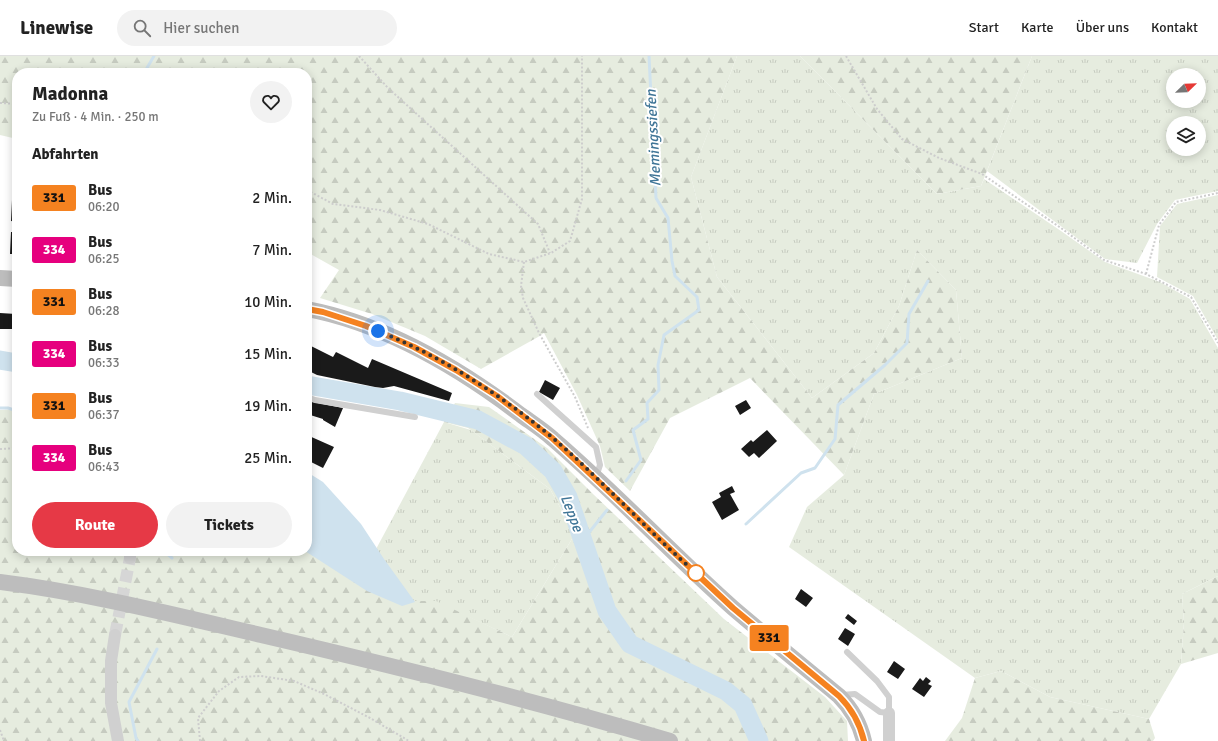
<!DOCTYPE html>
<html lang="de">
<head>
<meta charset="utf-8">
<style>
	:root { --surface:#fff; --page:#f2f2f2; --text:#222; --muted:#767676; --line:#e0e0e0; --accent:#e63946 }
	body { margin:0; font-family:Signika,sans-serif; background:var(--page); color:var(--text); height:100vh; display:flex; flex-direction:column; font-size:15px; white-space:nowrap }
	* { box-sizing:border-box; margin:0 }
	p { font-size:13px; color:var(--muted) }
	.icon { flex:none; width:22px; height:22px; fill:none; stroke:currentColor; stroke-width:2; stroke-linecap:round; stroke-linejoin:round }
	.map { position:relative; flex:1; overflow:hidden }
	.drawer { position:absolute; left:12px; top:12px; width:300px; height:488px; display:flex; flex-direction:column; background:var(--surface); border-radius:16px; box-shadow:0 2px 10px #0003 }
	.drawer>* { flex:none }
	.badge { padding:0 8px; border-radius:3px; font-size:14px; line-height:26px }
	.needle { width:26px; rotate:67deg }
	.tools { position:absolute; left:1166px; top:12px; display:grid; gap:8px }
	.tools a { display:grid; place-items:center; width:40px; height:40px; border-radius:50%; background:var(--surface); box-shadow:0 2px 10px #0003; font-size:20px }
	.you { position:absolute; width:20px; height:20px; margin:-10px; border:3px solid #fff; border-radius:50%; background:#1a73e8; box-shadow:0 0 0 6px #1a73e833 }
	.map>.badge { position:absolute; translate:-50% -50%; box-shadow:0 0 0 2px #fff }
	h2 { padding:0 20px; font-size:15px; line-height:36px }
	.round { display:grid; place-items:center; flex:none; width:42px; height:42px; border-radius:21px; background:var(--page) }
	.head { display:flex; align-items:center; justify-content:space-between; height:68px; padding:0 20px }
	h1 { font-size:19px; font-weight:700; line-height:30px }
	.action { display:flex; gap:8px; margin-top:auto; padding:8px 20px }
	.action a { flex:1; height:46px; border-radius:24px; background:var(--accent); color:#fff; font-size:16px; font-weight:700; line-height:46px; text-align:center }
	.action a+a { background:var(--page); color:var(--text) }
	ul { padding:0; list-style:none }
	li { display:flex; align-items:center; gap:12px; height:52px; padding:0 20px }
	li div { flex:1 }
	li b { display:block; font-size:15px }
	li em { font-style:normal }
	li .badge { min-width:44px; font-weight:700; text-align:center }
	header { display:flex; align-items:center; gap:24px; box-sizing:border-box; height:56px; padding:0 20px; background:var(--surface); border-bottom:1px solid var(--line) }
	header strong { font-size:19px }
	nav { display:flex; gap:22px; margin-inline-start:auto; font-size:14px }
	.search { width:280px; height:36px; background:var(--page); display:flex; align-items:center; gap:10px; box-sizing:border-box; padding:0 14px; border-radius:22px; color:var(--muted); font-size:15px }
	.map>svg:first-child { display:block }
	.grass { fill:url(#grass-tufts); fill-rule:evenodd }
	.forest { fill:url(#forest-firs) }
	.water { fill:#cfe2ee }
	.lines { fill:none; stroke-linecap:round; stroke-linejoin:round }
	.stream { stroke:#cfe2ee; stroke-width:3 }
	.river { stroke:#cfe2ee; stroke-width:19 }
	.building { fill:#1a1a1a }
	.street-tunnel { stroke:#d6d6d6; stroke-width:12; stroke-dasharray:12 6; stroke-linecap:butt }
	.path { stroke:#cdcdcd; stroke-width:2; stroke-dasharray:2 2; stroke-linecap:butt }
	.lane { stroke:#d0d0d0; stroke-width:6 }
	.street { stroke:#d0d0d0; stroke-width:12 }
	.secondary { stroke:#bdbdbd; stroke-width:16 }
	.line-casing { stroke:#fff; stroke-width:9 }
	.line { stroke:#f58220; stroke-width:6 }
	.walk { stroke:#333; stroke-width:4; stroke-dasharray:0 7.2 }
	.stop-dot { fill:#fff; stroke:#f58220; stroke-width:2 }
	.labels { text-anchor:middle; stroke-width:4; stroke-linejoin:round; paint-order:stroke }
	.water-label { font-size:15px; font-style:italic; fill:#3f7597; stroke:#fff }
</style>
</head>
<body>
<header>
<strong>Linewise</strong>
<div class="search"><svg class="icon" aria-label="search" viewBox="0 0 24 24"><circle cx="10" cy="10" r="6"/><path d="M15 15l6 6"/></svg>Hier suchen</div>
<nav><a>Start</a><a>Karte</a><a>Über uns</a><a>Kontakt</a></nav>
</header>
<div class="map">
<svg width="1218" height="685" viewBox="0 0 1218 685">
	<defs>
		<pattern id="grass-tufts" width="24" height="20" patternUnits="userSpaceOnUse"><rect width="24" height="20" fill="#e6ecdf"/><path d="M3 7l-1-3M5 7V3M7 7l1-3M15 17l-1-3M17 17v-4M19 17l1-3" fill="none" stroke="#c6cbc0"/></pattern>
		<pattern id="forest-firs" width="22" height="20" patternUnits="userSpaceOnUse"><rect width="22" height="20" fill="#e6ecdf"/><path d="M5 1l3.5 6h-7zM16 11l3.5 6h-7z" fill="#c6cbc0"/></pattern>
	</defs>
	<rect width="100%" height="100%" fill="#fff"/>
	<path class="grass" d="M737,0H800L937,138L981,130L984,123L1061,175L1105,206L1160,226L1190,243L1218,292V520L1182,538L1184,566L1181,608L1149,663L1050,641L1001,615L975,622L789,491L807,451L844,419L874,338L962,302L956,234L917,194L899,250L874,297L812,342L717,221L691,121Z
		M1032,0H1218V135L1175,144L1157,168L1137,207L1105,203L987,115ZM1173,19H1199V45H1173ZM1173,67H1199V93H1173Z
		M1218,139V284L1193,240L1157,221L1160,170L1177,148Z
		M444,366L471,374L550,433L575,478L512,581L436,546L396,545L375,495Z"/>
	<path class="forest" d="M0,0H737L691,121L717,221L812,342L874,297L899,250L917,194L956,234L962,302L874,338L844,419L750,322L670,362L630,435L605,411L600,390L577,339L544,277L538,281L481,313L425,280L372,258L320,242L339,214L307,196V17H17V83L0,79Z
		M800,0H1032L981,130L937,138Z
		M455,347L489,351L547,392L593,438L724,563L825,641L847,665L848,685H0V354L17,353V495H307L396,545H436L512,581L575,478L550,433L468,372L444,366Z
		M1218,520V597L1181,608L1184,566L1182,538Z
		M1001,615L1050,641L1149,663L1155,682L1153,685H945L962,662L975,622Z"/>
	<path class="water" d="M307,416L323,426L361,468L384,503L415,546L402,550L367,535L305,495H307Z"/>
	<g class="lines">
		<path class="stream" d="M144,17L154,0
			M0,352H8L17,355
			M626,425L641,404L633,374L648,363L647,347L659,334L658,309L664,279L699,254L697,241L675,220L672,205L668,162L656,142L649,0
			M746,468L801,417L815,412L835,383L838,349L885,309L907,287L909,258L928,225
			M583,484L607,454
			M164,495L172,502
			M138,685L136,682L129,646L157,593"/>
		<path class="river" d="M0,304L17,307
			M307,329L400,345L478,364L526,390L553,415L568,441L607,555L630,588L726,635L743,649L759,685"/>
	</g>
	<path class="building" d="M12,117H17V129H12Z
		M12,144H17V166L11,165Z
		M11,176H17V198H10Z
		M0,257L16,258V273H0Z
		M307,288L333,301L336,296L368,312L372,303L452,337L449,345L394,330L383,332L375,331L317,319L307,314Z
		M545,324L560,332L553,344L539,336Z
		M746,344L751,352L740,359L735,350Z
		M307,345L343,352L335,371L323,364V363L307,358Z
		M767,374L777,385L759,402L754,397L749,401L741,393L751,384L753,386Z
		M307,379L334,391L323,412L307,404Z
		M732,430L735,436L730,438L739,454L722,464L712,446L721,441L719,437Z
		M801,533L813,542L806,551L795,543Z
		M848,558L857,565L854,569L845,562Z
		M845,572L855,578L848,590L838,583Z
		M894,605L905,613L898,623L887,616Z
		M926,621L931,625L928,628L932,630L924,641L912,633L920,622L923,625Z"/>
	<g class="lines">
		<path class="street-tunnel" d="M115,579L130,502"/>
		<path class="path" d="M359,0L388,32L538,168L550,197
			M846,0L877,53L902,83L939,102L982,118L1061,172L1104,204L1146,218L1191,241L1218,287
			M0,47L17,48
			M307,134L333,148L380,154L428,168L489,198L524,206L551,197L570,185L582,143V0
			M524,206L521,230L523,242L539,277L575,341L588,372
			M1146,218L1159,169L1176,146L1218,137
			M0,393L17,392
			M0,674L4,685
			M200,685L198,662L219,635L239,621L261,620L294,625L324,638L370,662L409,685"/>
		<path class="lane" d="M537,338L596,391L600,409L596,421
			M307,341L315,344L415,361
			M841,639L855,638L880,656L889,657V641L877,625L847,596"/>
		<path class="street" d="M130,502V495
			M115,579L111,605V647L118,685
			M889,657V685"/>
		<path class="secondary" d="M0,222L17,223
			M307,253C386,268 458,311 521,359C532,367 543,374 553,383C616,437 672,498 733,552C768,582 804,611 839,640C851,652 860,668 864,685
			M0,526C88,537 175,559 261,579C399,611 535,645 670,685"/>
	</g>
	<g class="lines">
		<defs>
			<path id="line" d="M307,253L323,256L366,270L414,291L456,314L497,340L552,382L733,552L839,640C851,652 860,668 864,685"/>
		</defs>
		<use href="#line" class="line-casing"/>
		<use href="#line" class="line"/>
		<path class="walk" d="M378,275C390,280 402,285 414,291C462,314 512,348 553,382C603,425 647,474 696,517"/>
	</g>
	<circle class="stop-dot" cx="696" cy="517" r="8"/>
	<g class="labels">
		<g class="water-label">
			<text transform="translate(653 82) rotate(-93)" y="5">Memingssiefen</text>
			<text transform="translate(572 457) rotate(69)" y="5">Leppe</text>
		</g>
	</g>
</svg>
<div class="tools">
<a><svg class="needle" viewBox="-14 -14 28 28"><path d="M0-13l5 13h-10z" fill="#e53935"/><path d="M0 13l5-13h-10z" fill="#767676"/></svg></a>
<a><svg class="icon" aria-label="layers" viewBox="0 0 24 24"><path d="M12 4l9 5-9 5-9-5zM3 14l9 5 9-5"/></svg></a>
</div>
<div class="you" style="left:378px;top:275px"></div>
<b class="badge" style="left:769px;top:582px;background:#f58220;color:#111">331</b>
<section class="drawer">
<div class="head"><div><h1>Madonna</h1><p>Zu Fuß · 4 Min. · 250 m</p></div><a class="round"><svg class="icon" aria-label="heart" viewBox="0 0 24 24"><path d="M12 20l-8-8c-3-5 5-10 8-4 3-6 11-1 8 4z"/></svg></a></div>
<h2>Abfahrten</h2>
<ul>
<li><span class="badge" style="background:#f58220;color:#111">331</span><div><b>Bus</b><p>06:20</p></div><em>2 Min.</em></li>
<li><span class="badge" style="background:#e6007e;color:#fff">334</span><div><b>Bus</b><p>06:25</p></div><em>7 Min.</em></li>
<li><span class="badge" style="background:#f58220;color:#111">331</span><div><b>Bus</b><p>06:28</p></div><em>10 Min.</em></li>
<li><span class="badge" style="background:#e6007e;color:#fff">334</span><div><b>Bus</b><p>06:33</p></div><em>15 Min.</em></li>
<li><span class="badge" style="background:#f58220;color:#111">331</span><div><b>Bus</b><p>06:37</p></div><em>19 Min.</em></li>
<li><span class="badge" style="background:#e6007e;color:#fff">334</span><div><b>Bus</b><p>06:43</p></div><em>25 Min.</em></li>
</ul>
<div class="action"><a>Route</a><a>Tickets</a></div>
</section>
</div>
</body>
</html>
